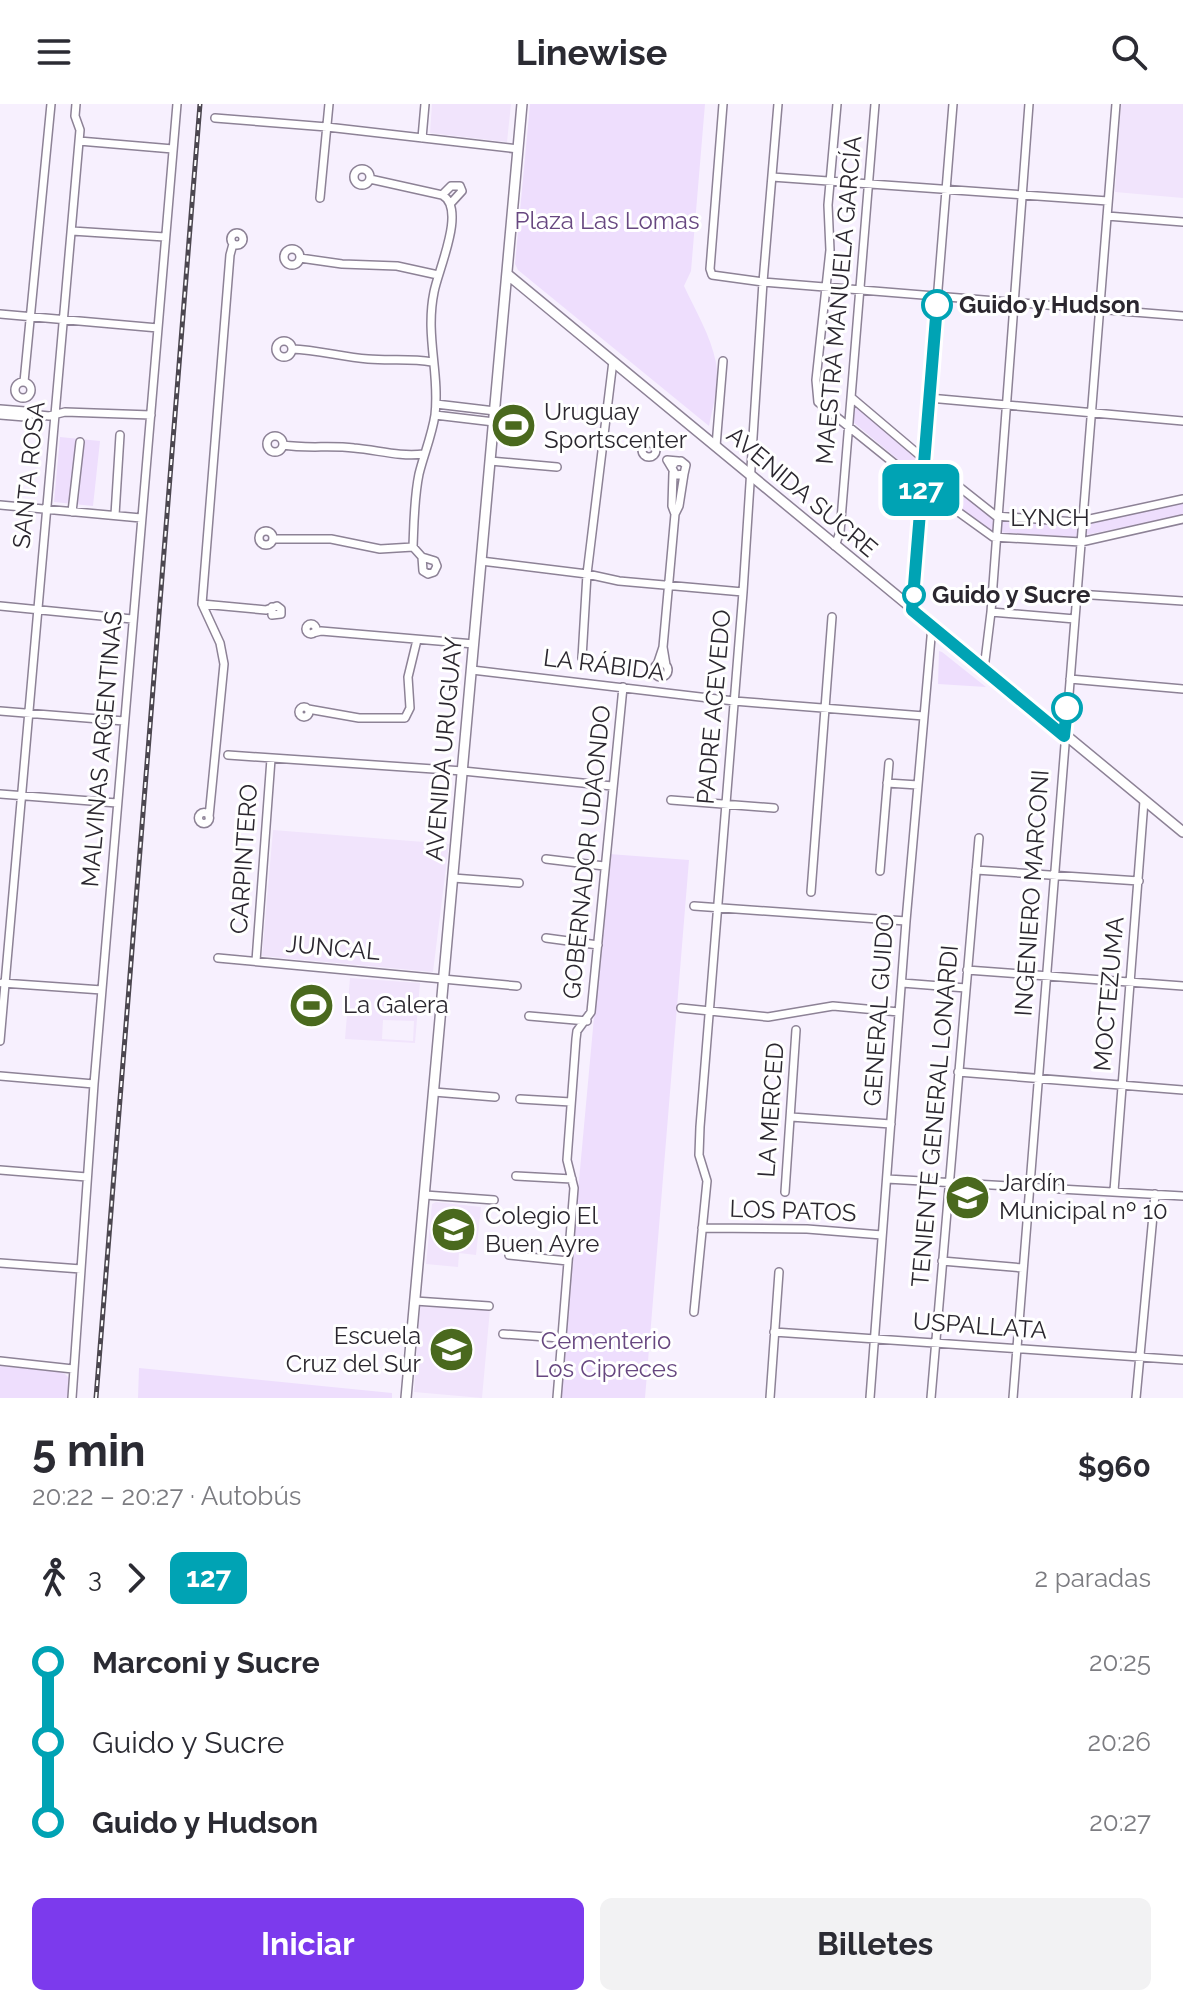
<!DOCTYPE html>
<html lang="es">
<head>
<meta charset="utf-8">
<style>
	:root { --surface:#fff; --page:#f2f2f3; --text:#2b2b33; --muted:#7c7c81; --accent:#7c3aed }
	body { margin:0; font-family:Raleway,sans-serif; background:var(--page); color:var(--text); height:100vh; display:flex; flex-direction:column; font-size:30px; white-space:nowrap }
	* { box-sizing:border-box; margin:0 }
	p { font-size:26px; color:var(--muted) }
	.icon { flex:none; width:44px; height:44px; fill:none; stroke:currentColor; stroke-width:2; stroke-linecap:round; stroke-linejoin:round }
	.map { position:relative; height:1294px; overflow:hidden }
	.drawer { display:flex; flex-direction:column; background:var(--surface); flex:1 }
	.drawer>* { flex:none }
	.badge { padding:0 16px; border-radius:12px; font-size:28px; line-height:52px }
	.map>.badge { position:absolute; translate:-50% -50%; box-shadow:0 0 0 4px #fff }
	.legs { display:flex; align-items:center; gap:12px; height:88px; padding:0 32px; font-size:26px }
	.legs p { margin-inline-start:auto }
	.overview { display:flex; align-items:center; justify-content:space-between; height:136px; padding:0 32px }
	h1 { font-size:44px; font-weight:700; line-height:60px }
	.action { display:flex; gap:16px; margin-top:auto; padding:16px 32px }
	.action a { flex:1; height:92px; border-radius:12px; background:var(--accent); color:#fff; font-size:32px; font-weight:700; line-height:92px; text-align:center }
	.action a+a { background:var(--page); color:var(--text) }
	ul { padding:0 32px; list-style:none }
	li { display:flex; align-items:center; gap:28px; height:80px; font-size:30px }
	li i { display:grid; place-items:center; width:12px; height:100%; margin:0 10px; background:currentColor }
	li i::after { content:''; width:20px; height:20px; margin:-10px; border:6px solid; border-radius:50%; background:var(--surface) }
	li p { margin-inline-start:auto }
	li:first-child i { background:linear-gradient(#0000 50%,currentColor 0) }
	li:last-child i { background:linear-gradient(currentColor 50%,#0000 0) }
	header { display:flex; justify-content:space-between; align-items:center; height:104px; padding:0 32px; background:var(--surface); font-size:36px; font-weight:700 }
	.map>svg:first-child { display:block }
	.built { fill:#f1e4fc; fill-rule:evenodd }
	.green { fill:#eedefd }
	.lines { fill:none; stroke-linecap:round; stroke-linejoin:round }
	.minor-casing { stroke:#8d8296; stroke-width:10 }
	.major-casing { stroke:#8d8296; stroke-width:12 }
	.minor { stroke:#fff; stroke-width:7 }
	.major { stroke:#fff; stroke-width:9 }
	.rail-casing { stroke:#4c4750; stroke-width:5 }
	.rail { stroke:#fff; stroke-width:2; stroke-dasharray:6; stroke-linecap:butt }
	.line-1-casing { stroke:#fff; stroke-width:18 }
	.line-1 { stroke:#00a3b4; stroke-width:12 }
	.stop-1-dot { fill:#fff; stroke:#00a3b4; stroke-width:4 }
	.labels { text-anchor:middle; stroke-width:6; stroke-linejoin:round; paint-order:stroke }
	.park-label { font-size:24px; fill:#674780; stroke:#fff }
	.street-label { font-size:24px; fill:#2b272f; stroke:#fff }
	.stop-label { font-size:24px; font-weight:bold; fill:#2b272f; stroke:#fff; text-anchor:start }
	.poi-label { font-size:24px; fill:#2b272f; stroke:#fff; text-anchor:start }
</style>
</head>
<body>
<header><svg class="icon" aria-label="menu" viewBox="0 0 24 24"><path d="M4 6h16M4 12h16M4 18h16"/></svg>Linewise<svg class="icon" aria-label="search" viewBox="0 0 24 24"><circle cx="10" cy="10" r="6"/><path d="M15 15l6 6"/></svg></header>
<div class="map">
<svg width="1183" height="1294" viewBox="0 0 1183 1294">
	<rect width="100%" height="100%" fill="#f7f0fe"/>
	<path class="built" d="M432,0H511L507,38L430,29Z
		M1121,0H1183V94L1115,88Z
		M273,726L449,740L433,868L262,852Z
		M350,874L420,879L415,939L345,935ZM383,916L414,917L413,937L382,935Z
		M436,1098L481,1103L476,1151L459,1149L458,1163L426,1160L432,1100Z
		M420,1200L490,1205L482,1294L414,1288Z"/>
	<path class="green" d="M530,0H705L691,167L684,182C695,206 711,232 716,259C720,279 713,302 709,322L518,166L515,160Z
		M854,300L997,417L1078,420L1183,397V411L1076,433L993,428L925,378L853,318Z
		M60,333L100,337L93,402L54,398Z
		M939,547L942,548L986,583L938,580Z
		M609,750L689,756L645,1294H559Z
		M0,1262L63,1268L70,1275L69,1294H0Z
		M139,1264L392,1289V1294H138Z"/>
	<g class="lines">
		<defs>
			<path id="minor" d="M723,0L710,165L712,171L763,178L1183,212
				M837,0L828,101L830,146L816,276L818,298L921,381L993,433L1081,438L1183,415
				M215,14L327,23L518,45
				M422,34L425,0
				M79,37L173,45
				M354 73a8 8 0 1 1 16 0a8 8 0 1 1-16 0Z
				M772,73L1108,97
				M370,75L442,91C467,104 438,166 434,188C425,232 440,269 435,311C432,331 424,350 419,370C414,394 414,418 413,443L422,453L435,457L437,462L434,468L428,470L423,467L422,453
				M442,91L451,82H460L462,87L451,99
				M320,94L329,0
				M1107,112L1183,118
				M72,127L165,133
				M231 135a6 6 0 1 1 12 0a6 6 0 1 1-12 0Z
				M284 153a8 8 0 1 1 16 0a8 8 0 1 1-16 0Z
				M300,154L342,160L397,162L438,171
				M0,210L158,224
				M276 245a8 8 0 1 1 16 0a8 8 0 1 1-16 0Z
				M292,245C318,246 342,253 368,255C390,257 410,254 432,258
				M15 286a8 8 0 1 1 16 0a8 8 0 1 1-16 0Z
				M24,278L51,0
				M852,294L924,355L996,412L1076,418L1183,395
				M929,294L1183,317
				M436,300L495,307
				M0,305L25,307L30,310L25,313L0,311
				M30,310L49,312L65,308L151,311
				M435,311L494,318
				M267 340a8 8 0 1 1 16 0a8 8 0 1 1-16 0Z
				M642 346a7 7 0 1 1 14 0a7 7 0 1 1-14 0Z
				M283,341C307,345 330,341 354,344C378,346 399,353 424,350
				M716,342L723,257
				M490,357L557,363
				M672,363L675,358L681,357L686,361L684,370L676,371L667,356L678,357
				M673,369L672,402L675,410L679,402L684,370
				M0,401L141,414
				M72,408L80,338
				M115,411L120,331
				M259 434a7 7 0 1 1 14 0a7 7 0 1 1-14 0Z
				M273,435H331L380,445L413,443
				M835,442L840,428L875,0
				M481,457L587,470L619,477L743,488
				M1077,490L1183,497
				M202,500L266,506L277,502L281,505V510L272,511V503
				M0,502L132,515
				M912,506L953,0
				M991,508L1075,515
				M306 525a5 5 0 1 1 10 0a5 5 0 1 1-10 0Z
				M313,529L321,527L474,540
				M663,543L675,410
				M582,554L587,470L613,257
				M654 566a7 7 0 1 1 14 0a7 7 0 1 1-14 0Z
				M657,561L663,543L666,561
				M984,565L991,508L1029,0
				M472,566L734,597L924,612
				M1070,575L1183,585
				M299 608a5 5 0 1 1 10 0a5 5 0 1 1-10 0Z
				M308,605L359,614H405L410,604L408,573L417,536
				M0,607L124,617
				M228,651L463,667L612,682
				M887,679L918,681
				M0,690L117,699
				M671,696L774,704
				M198.5 714a5.5 5.5 0 1 1 11 0a5.5 5.5 0 1 1-11 0Z
				M209,713L224,560L220,539L202,500L230,151L233,140
				M546,755L604,762
				M976,766L1139,777
				M880,767L889,659
				M453,774L519,779
				M811,788L832,513
				M694,802L906,817
				M546,834L598,841
				M218,854L517,882
				M256,857L271,655
				M967,866L1183,882
				M2,879L102,886
				M902,879L966,884
				M681,904L768,913L833,902L899,908
				M529,912L587,917
				M0,937L80,26L75,12L76,0
				M958,968L1183,986
				M0,972L94,980
				M434,988L495,993
				M520,995L571,998
				M791,1013L891,1020
				M0,1066L87,1073
				M516,1072L572,1075
				M887,1075L1183,1092
				M1114,1087L1144,697
				M785,1088L796,926
				M425,1091L494,1096
				M702,1124L807,1125L882,1131
				M509,1151L568,1157
				M942,1157L1023,1164
				M0,1159L81,1165
				M415,1197L489,1202
				M694,1208L707,1077L699,1051L700,1023L743,488L763,178L778,0
				M774,1228L1183,1256
				M503,1230L560,1234
				M0,1257L73,1265
				M72,1294L94,980L177,0
				M557,1294L574,1084L567,1056L576,935L577,927L591,908L623,583
				M770,1294L779,1168
				M870,1294L906,817L932,522
				M931,1294L979,734
				M1013,1294L1116,0
				M1136,1294L1155,1090"/>
			<path id="major" d="M507,170L1183,728
				M406,1294L522,0"/>
		</defs>
		<use href="#minor" class="minor-casing"/>
		<use href="#major" class="major-casing"/>
		<use href="#minor" class="minor"/>
		<use href="#major" class="major"/>
		<defs>
			<path id="rail" d="M96,1294L200,0"/>
		</defs>
		<use href="#rail" class="rail-casing"/>
		<use href="#rail" class="rail"/>
	</g>
	<g class="lines">
		<defs>
			<path id="line-1" d="M937,201L912,506L1064,632L1067,604"/>
		</defs>
		<use href="#line-1" class="line-1-casing"/>
		<use href="#line-1" class="line-1"/>
	</g>
	<defs>
		<symbol id="stadium-disc" viewBox="-11 -11 22 22"><circle r="9.5" fill="#4a691e" stroke="#fff"/><path d="M0-5a6.5 5 0 1 0 0 10a6.5 5 0 1 0 0-10ZM-3.5-1.8h7v3.6h-7Z" fill="#fff"/></symbol>
		<symbol id="school-disc" viewBox="-11 -11 22 22"><circle r="9.5" fill="#4a691e" stroke="#fff"/><path d="M0-5L7-2L0 1L-7-2ZM-4 1L0 2.5L4 1V4Q0 6-4 4Z" fill="#fff"/></symbol>
	</defs>
	<g fill-rule="evenodd">
		<use href="#stadium-disc" x="488" y="296" width="51" height="51"/>
		<use href="#stadium-disc" x="286" y="876" width="51" height="51"/>
		<use href="#school-disc" x="942" y="1068" width="51" height="51"/>
		<use href="#school-disc" x="428" y="1100" width="51" height="51"/>
		<use href="#school-disc" x="426" y="1220" width="51" height="51"/>
	</g>
	<g class="stop-1-dot">
		<circle cx="937" cy="201" r="14"/>
		<circle cx="914" cy="491" r="10"/>
		<circle cx="1067" cy="604" r="14"/>
	</g>
	<g class="labels">
		<g class="park-label">
			<text x="607" y="125">Plaza Las Lomas</text>
			<text x="606" y="1245">Cementerio<tspan x="606" dy="28">Los Cipreces</tspan></text>
		</g>
		<g class="street-label">
			<text transform="translate(839 196) rotate(-85)" y="8">MAESTRA MANUELA GARCÍA</text>
			<text transform="translate(29 371) rotate(-84)" y="8">SANTA ROSA</text>
			<text transform="translate(802 388) rotate(40)" y="8">AVENIDA SUCRE</text>
			<text x="1050" y="422">LYNCH</text>
			<text transform="translate(604 561) rotate(7)" y="8">LA RÁBIDA</text>
			<text transform="translate(714 603) rotate(-85)" y="8">PADRE ACEVEDO</text>
			<text transform="translate(102 645) rotate(-85)" y="8">MALVINAS ARGENTINAS</text>
			<text transform="translate(444 645) rotate(-85)" y="8">AVENIDA URUGUAY</text>
			<text transform="translate(587 748) rotate(-84)" y="8">GOBERNADOR UDAONDO</text>
			<text transform="translate(244 755) rotate(-86)" y="8">CARPINTERO</text>
			<text transform="translate(1032 789) rotate(-86)" y="8">INGENIERO MARCONI</text>
			<text transform="translate(333 844) rotate(5)" y="8">JUNCAL</text>
			<text transform="translate(1109 890) rotate(-85)" y="8">MOCTEZUMA</text>
			<text transform="translate(879 906) rotate(-86)" y="8">GENERAL GUIDO</text>
			<text transform="translate(771 1006) rotate(-86)" y="8">LA MERCED</text>
			<text transform="translate(935 1012) rotate(-85)" y="8">TENIENTE GENERAL LONARDI</text>
			<text transform="translate(793 1107) rotate(2)" y="8">LOS PATOS</text>
			<text transform="translate(980 1222) rotate(4)" y="8">USPALLATA</text>
		</g>
		<g class="stop-label">
			<text x="959" y="209">Guido y Hudson</text>
			<text x="932" y="499">Guido y Sucre</text>
		</g>
		<g class="poi-label">
			<text x="544" y="316">Uruguay<tspan x="544" dy="28">Sportscenter</tspan></text>
			<text x="343" y="909">La Galera</text>
			<text x="999" y="1087">Jardín<tspan x="999" dy="28">Municipal nº 10</tspan></text>
			<text x="485" y="1120">Colegio El<tspan x="485" dy="28">Buen Ayre</tspan></text>
			<text x="421" y="1240" text-anchor="end">Escuela<tspan x="421" dy="28">Cruz del Sur</tspan></text>
		</g>
	</g>
</svg>
<b class="badge" style="left:921px;top:386px;background:#00a3b4;color:#fff">127</b>
</div>
<section class="drawer">
<div class="overview"><div><h1>5 min</h1><p>20:22 – 20:27 · Autobús</p></div><b>$960</b></div>
<div class="legs"><svg class="icon" aria-label="walk" viewBox="0 0 24 24"><circle cx="13" cy="4" r="2"/><path d="M13 8l-2 6 4 7M11 14l-3 7M7 12l3-4h3l4 4"/></svg>3<svg class="icon" aria-label="forward" viewBox="0 0 24 24"><path d="M9 5l7 7-7 7"/></svg><b class="badge" style="background:#00a3b4;color:#fff">127</b><p>2 paradas</p></div>
<ul>
<li><i style="color:#00a3b4"></i><b>Marconi y Sucre</b><p>20:25</p></li>
<li><i style="color:#00a3b4"></i><span>Guido y Sucre</span><p>20:26</p></li>
<li><i style="color:#00a3b4"></i><b>Guido y Hudson</b><p>20:27</p></li>
</ul>
<div class="action"><a>Iniciar</a><a>Billetes</a></div>
</section>
</body>
</html>
